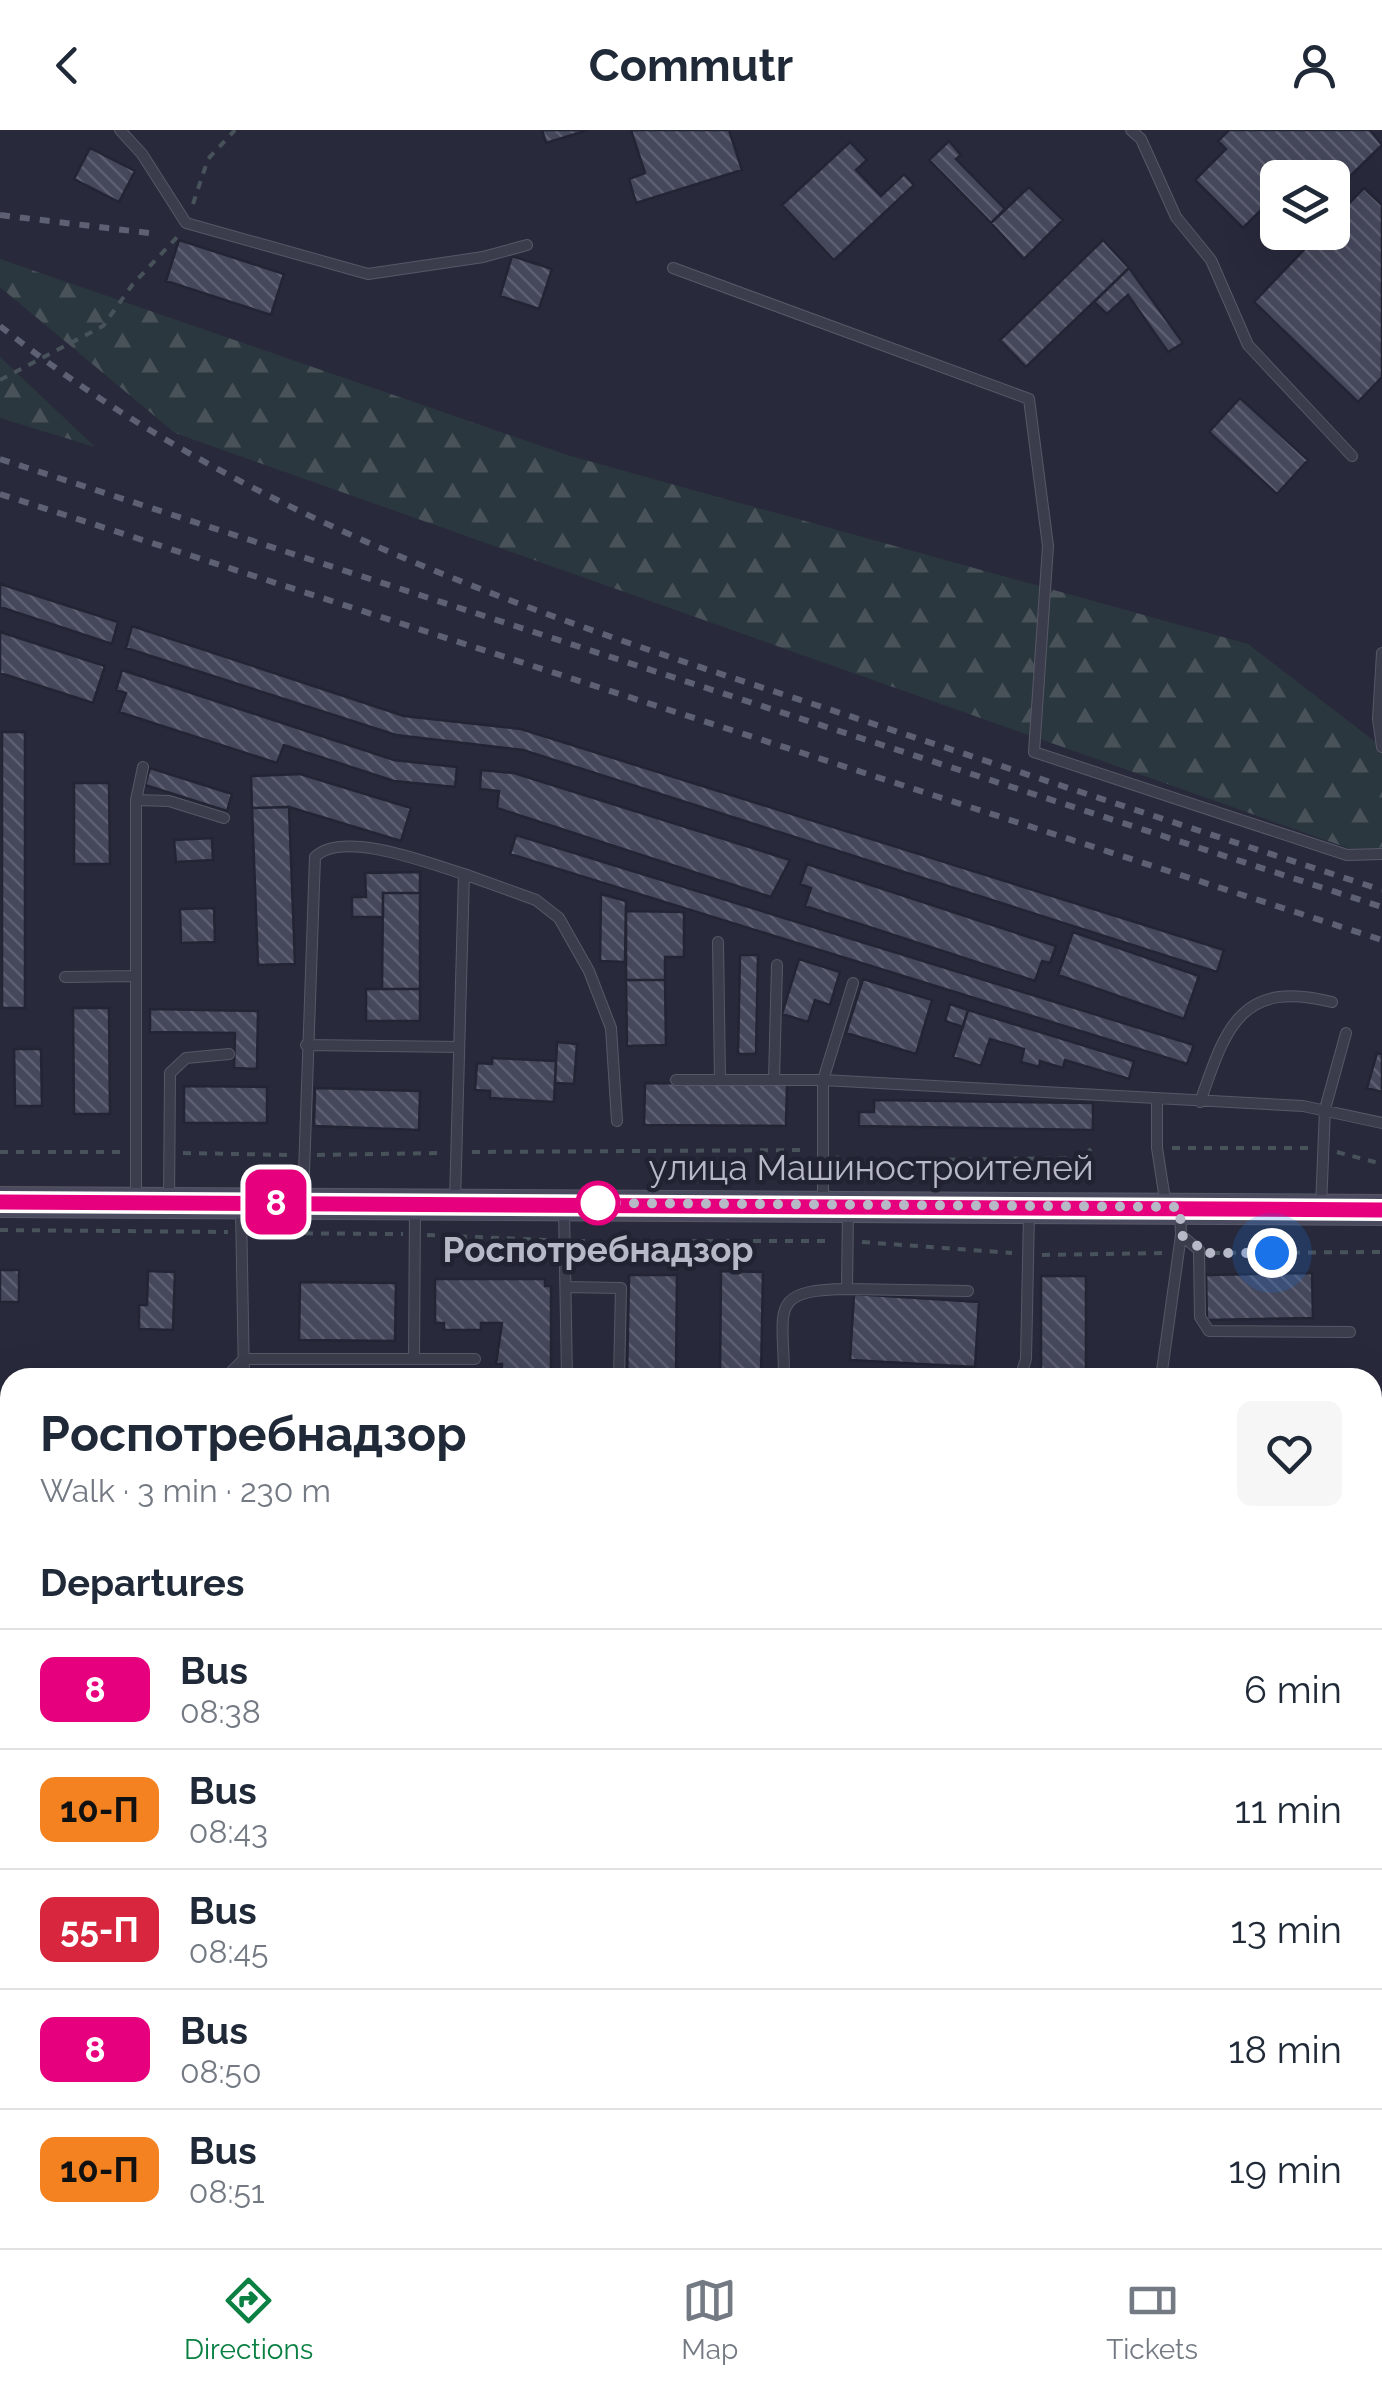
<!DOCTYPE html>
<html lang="en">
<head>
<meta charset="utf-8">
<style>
	:root { --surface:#fff; --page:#f6f6f7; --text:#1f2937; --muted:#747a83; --line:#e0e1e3; --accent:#0b8043 }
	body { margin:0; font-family:Raleway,sans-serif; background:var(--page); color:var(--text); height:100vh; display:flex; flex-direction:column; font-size:38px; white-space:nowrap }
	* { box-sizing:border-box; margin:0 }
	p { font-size:32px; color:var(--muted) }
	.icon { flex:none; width:55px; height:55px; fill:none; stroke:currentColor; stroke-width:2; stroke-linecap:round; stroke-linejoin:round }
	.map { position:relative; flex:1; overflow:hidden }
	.side { position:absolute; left:0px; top:1238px; width:1382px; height:882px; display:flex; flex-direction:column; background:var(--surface); border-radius:30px 30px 0 0; box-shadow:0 10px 40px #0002 }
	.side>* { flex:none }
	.badge { padding:0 20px; border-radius:15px; font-size:35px; line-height:65px }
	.buttons { position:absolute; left:1260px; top:30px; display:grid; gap:20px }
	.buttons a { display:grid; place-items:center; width:90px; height:90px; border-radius:15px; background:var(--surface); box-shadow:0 10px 40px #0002; font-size:50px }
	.you { position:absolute; width:50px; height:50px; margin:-25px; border:8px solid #fff; border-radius:50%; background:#1a73e8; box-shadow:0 0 0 15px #1a73e833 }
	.map>.badge { position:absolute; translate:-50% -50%; box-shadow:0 0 0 5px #fff }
	h2 { padding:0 40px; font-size:38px; line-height:90px }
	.round { display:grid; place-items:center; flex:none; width:105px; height:105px; border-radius:15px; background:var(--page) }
	.head { display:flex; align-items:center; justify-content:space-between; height:170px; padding:0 40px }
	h1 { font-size:48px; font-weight:700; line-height:75px }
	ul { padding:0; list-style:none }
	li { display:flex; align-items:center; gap:30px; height:120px; padding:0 40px; border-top:2px solid var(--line) }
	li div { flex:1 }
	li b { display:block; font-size:38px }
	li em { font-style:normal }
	li .badge { min-width:110px; font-weight:700; text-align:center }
	header { display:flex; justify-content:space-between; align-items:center; height:130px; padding:0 40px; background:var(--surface); font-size:45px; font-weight:700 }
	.dock { display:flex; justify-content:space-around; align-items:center; height:140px; border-top:2px solid var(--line); background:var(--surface); font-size:28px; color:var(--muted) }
	.dock a { display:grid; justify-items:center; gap:5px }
	.dock .active { color:var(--accent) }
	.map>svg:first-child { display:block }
	.forest { fill:url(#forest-firs) }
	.building { fill:url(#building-back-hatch); stroke:#232434; stroke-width:2.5 }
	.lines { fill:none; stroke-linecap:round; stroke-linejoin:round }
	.service-casing { stroke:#575867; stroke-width:12 }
	.secondary-casing { stroke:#575867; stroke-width:32 }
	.path { stroke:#48525a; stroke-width:4; stroke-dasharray:8 8; stroke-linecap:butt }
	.service { stroke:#3c3d4c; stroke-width:10 }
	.secondary { stroke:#4a4b5f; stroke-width:30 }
	.rail { stroke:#5e6073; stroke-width:6; stroke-dasharray:10 10; stroke-linecap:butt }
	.line-casing { stroke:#fff; stroke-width:22 }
	.line { stroke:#e6007e; stroke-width:15 }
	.walk { stroke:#b8b9c7; stroke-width:10; stroke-dasharray:0 18 }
	.stop-dot { fill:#fff; stroke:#e6007e; stroke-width:5 }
	.labels { text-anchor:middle; stroke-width:9; stroke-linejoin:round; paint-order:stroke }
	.street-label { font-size:35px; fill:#b8b9c7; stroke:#212232 }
	.stop-label { font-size:35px; font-weight:bold; fill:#b8b9c7; stroke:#212232 }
</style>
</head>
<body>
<header><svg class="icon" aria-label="back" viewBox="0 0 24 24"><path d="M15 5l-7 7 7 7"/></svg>Commutr<svg class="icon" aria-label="person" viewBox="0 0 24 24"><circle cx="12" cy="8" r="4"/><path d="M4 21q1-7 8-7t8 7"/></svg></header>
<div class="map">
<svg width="1382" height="2118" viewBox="0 0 1382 2118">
	<defs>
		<pattern id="forest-firs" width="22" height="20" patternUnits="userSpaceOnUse" patternTransform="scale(2.5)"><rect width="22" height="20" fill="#2b373e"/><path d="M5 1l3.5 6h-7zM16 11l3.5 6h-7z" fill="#485258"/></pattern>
		<pattern id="building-back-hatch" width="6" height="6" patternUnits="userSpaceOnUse" patternTransform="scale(2.5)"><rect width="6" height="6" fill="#45475b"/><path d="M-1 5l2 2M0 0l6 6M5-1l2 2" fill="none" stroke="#5e5f71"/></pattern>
	</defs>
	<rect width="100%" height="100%" fill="#282a3c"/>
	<path class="forest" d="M0,129L567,325L1248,514L1382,617V730L175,303L0,157Z
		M0,227L95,317L0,288Z"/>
	<path class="building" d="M542,0H588L546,13Z
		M631,0H729L742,40L636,73L629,49L645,43Z
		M1229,0H1370L1382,15L1332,64V48H1278V75L1272,69L1243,98L1195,50L1226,19L1218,11Z
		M949,11L961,25L956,29L1005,79L991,93L929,30Z
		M850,12L867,30L856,40L881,66L904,44L914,55L834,130L782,75Z
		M90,18L135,41L119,72L74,49Z
		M1029,57L1063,90L1024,129L991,93Z
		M1364,58L1382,75V247L1358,272L1254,172L1321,102H1332V91Z
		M179,110L284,144L271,185L166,151Z
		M1103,110L1129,138L1026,237L1000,210Z
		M512,126L552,139L539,179L500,166Z
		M1129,138L1183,213L1168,222L1128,165L1107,184L1094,172Z
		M1240,268L1308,330L1277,364L1209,302Z
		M0,454L118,492L112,514L0,477Z
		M132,496L404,586L521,599L1224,820L1217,842L523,620L396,605L126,518Z
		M0,502L105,536L93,573L0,543Z
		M122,540L394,630L457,637L455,657L394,651L284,615L277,633L119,582L126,563L116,560Z
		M2,602H25V878H2Z
		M150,638L232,664L227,681L145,655Z
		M481,640L514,643L790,730L771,767L497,678L499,661L480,659Z
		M300,644L411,678L401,711L289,677L252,678L251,646Z
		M74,653H109L110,734H74Z
		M289,677L295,834L258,835L252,678Z
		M516,705L1194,915L1187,934L510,724Z
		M212,708L213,730L176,732L174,710Z
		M807,734L1056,816L1050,833L1042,831L1035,851L805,776L811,758L800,754Z
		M420,742V763H383V787H352V767H366L365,743Z
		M383,763H420V859H382Z
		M601,764L626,771L625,832L600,831Z
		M214,778L215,812L181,813L180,779Z
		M626,781L684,782V827H665V850H626Z
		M1073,802L1199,846L1184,889L1058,845Z
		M740,825H758L756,924H738Z
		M799,829L840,842L830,875L815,870L808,892L782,884Z
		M863,849L932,870L916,924L846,903Z
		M626,850H665L666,915L627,916Z
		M366,859H420V891H366Z
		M950,874L968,880L963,897L945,891Z
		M73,878H109L110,984H74Z
		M150,879L258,881L257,939L234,938L235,903L150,902Z
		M968,880L1134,931L1129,949L1065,930L1063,938L1040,931L1039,937L1021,932L1024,919L990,909L981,936L953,927Z
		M557,912L577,914L574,954L555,953Z
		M14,919H41L42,976H15Z
		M1377,923L1382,924V962L1367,958Z
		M492,928L556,931L554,972L490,968V961L475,960L477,933L492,934Z
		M645,953L787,954L786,996L644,995Z
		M184,956L267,957V993H184Z
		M315,958L420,961L419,1000L314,996Z
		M874,970L1093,973V1000L859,996V982H874Z
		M0,1140H19V1172H0Z
		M148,1141L175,1142L173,1200L139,1199V1175H147Z
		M721,1141L763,1142L761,1248H720Z
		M1312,1143L1313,1188L1207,1190L1206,1145Z
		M629,1145H677L676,1248H627Z
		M1041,1146H1086V1248H1041Z
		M435,1149H545V1156H551V1248H502V1234H496L502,1193H481V1200H444V1193H435Z
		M300,1152L396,1153L395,1211L299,1210Z
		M854,1164L979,1172L975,1237L850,1230Z
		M1372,1671H1382V1703H1372Z
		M1372,1734H1382V1897H1372Z
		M0,1778L10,1779V1890H0Z
		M1372,2061H1382V2098L1372,2097Z
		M103,2110H321L320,2118H103Z
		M394,2110H436L435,2118H393Z
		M625,2110H748V2118H625Z
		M830,2110H884V2118H830Z
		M1148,2110H1199V2118H1148Z
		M1205,2110H1277L1315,2113V2118H1204Z"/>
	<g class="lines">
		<defs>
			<path id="service" d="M120,0L142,24L186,93L368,144L483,127L527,115
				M1131,0L1141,9L1176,87L1211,130L1248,215L1352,326
				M673,138L1029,269L1048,416L1034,622L1347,725L1382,724
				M1382,523L1378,589L1382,617
				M136,670L169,671L224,688
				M718,812L720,950
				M65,847L136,846
				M306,915L459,917
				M676,950H823L1303,976L1382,993
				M774,950L777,835
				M1157,971V1018L1166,1076
				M1200,972C1225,901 1239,848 1332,872
				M136,1071V670L143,637
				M169,1071L170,943L186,928L229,924
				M303,1071L315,727C343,699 430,734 464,744
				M455,1071L464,744L536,770L559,788L589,841L611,898L617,991
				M823,1074V950L853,853
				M1321,1077L1325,979L1346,903
				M241,1079L244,1248
				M564,1079L567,1248
				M848,1081L847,1159L968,1161
				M1181,1105L1199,1120L1200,1187L1209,1201L1350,1202
				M566,1157L621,1158L619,1248
				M414,1229L415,1077
				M225,1248L244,1229H475
				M784,1248C784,1179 767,1160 847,1159
				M1020,1248L1026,1229L1029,1083
				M1161,1248L1181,1105L1180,1080
				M0,1979L10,1980
				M80,2110V2118
				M339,2118V2110"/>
			<path id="secondary" d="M0,1072L1382,1080"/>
		</defs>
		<use href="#service" class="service-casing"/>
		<use href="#secondary" class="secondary-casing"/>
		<path class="path" d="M193,74L208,29L235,0
			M0,250L103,196L133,154L179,105
			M1172,1018H1308
			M0,1022H123
			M472,1022L808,1020
			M1337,1022L1382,1034
			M183,1023L288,1025
			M317,1025L443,1023
			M836,1027L843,1031L1080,1028L1091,1019
			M0,1100L228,1102
			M257,1103L403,1104
			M427,1105L548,1110
			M577,1111H833
			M862,1112L1012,1123
			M1212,1123L1382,1122
			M1042,1125L1162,1123"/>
		<use href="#service" class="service"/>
		<use href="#secondary" class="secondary"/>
		<path class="rail" d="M0,85L157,104
			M0,196C240,387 529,482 816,575C1004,637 1193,699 1382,760
			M0,329L1382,777
			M0,364L1382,810"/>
	</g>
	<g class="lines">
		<defs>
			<path id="line" d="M0,1072L1382,1080"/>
		</defs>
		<use href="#line" class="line-casing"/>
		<use href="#line" class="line"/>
		<path class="walk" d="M598,1073L1180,1077L1181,1105L1196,1113L1200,1123H1272"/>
	</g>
	<circle class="stop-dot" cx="598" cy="1073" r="20"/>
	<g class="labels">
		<g class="street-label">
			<text x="871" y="1050">улица Машиностроителей</text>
		</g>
		<g class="stop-label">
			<text x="598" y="1132">Роспотребнадзор</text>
		</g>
	</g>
</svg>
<div class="buttons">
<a><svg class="icon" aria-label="layers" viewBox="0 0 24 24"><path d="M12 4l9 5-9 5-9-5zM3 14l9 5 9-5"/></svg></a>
</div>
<div class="you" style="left:1272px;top:1123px"></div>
<b class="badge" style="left:276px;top:1072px;background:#e6007e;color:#fff">8</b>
<section class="side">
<div class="head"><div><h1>Роспотребнадзор</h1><p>Walk · 3 min · 230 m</p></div><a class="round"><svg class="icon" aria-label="heart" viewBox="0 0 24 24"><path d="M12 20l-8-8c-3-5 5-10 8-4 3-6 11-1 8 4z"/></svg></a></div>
<h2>Departures</h2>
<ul>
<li><span class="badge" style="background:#e6007e;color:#fff">8</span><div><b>Bus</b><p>08:38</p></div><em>6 min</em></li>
<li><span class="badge" style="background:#f58220;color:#111">10-П</span><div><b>Bus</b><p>08:43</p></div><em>11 min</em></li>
<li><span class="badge" style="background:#d7263d;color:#fff">55-П</span><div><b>Bus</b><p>08:45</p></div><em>13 min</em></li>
<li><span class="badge" style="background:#e6007e;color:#fff">8</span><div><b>Bus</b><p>08:50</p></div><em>18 min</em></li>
<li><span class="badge" style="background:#f58220;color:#111">10-П</span><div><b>Bus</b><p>08:51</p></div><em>19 min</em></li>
</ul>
</section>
</div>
<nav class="dock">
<a class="active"><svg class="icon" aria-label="directions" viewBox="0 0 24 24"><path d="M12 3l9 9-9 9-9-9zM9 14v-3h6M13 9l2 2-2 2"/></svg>Directions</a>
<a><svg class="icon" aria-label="map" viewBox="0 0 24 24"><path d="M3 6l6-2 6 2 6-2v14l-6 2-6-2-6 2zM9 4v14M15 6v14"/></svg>Map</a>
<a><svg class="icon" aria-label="tickets" viewBox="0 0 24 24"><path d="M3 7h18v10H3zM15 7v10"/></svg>Tickets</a>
</nav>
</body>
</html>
